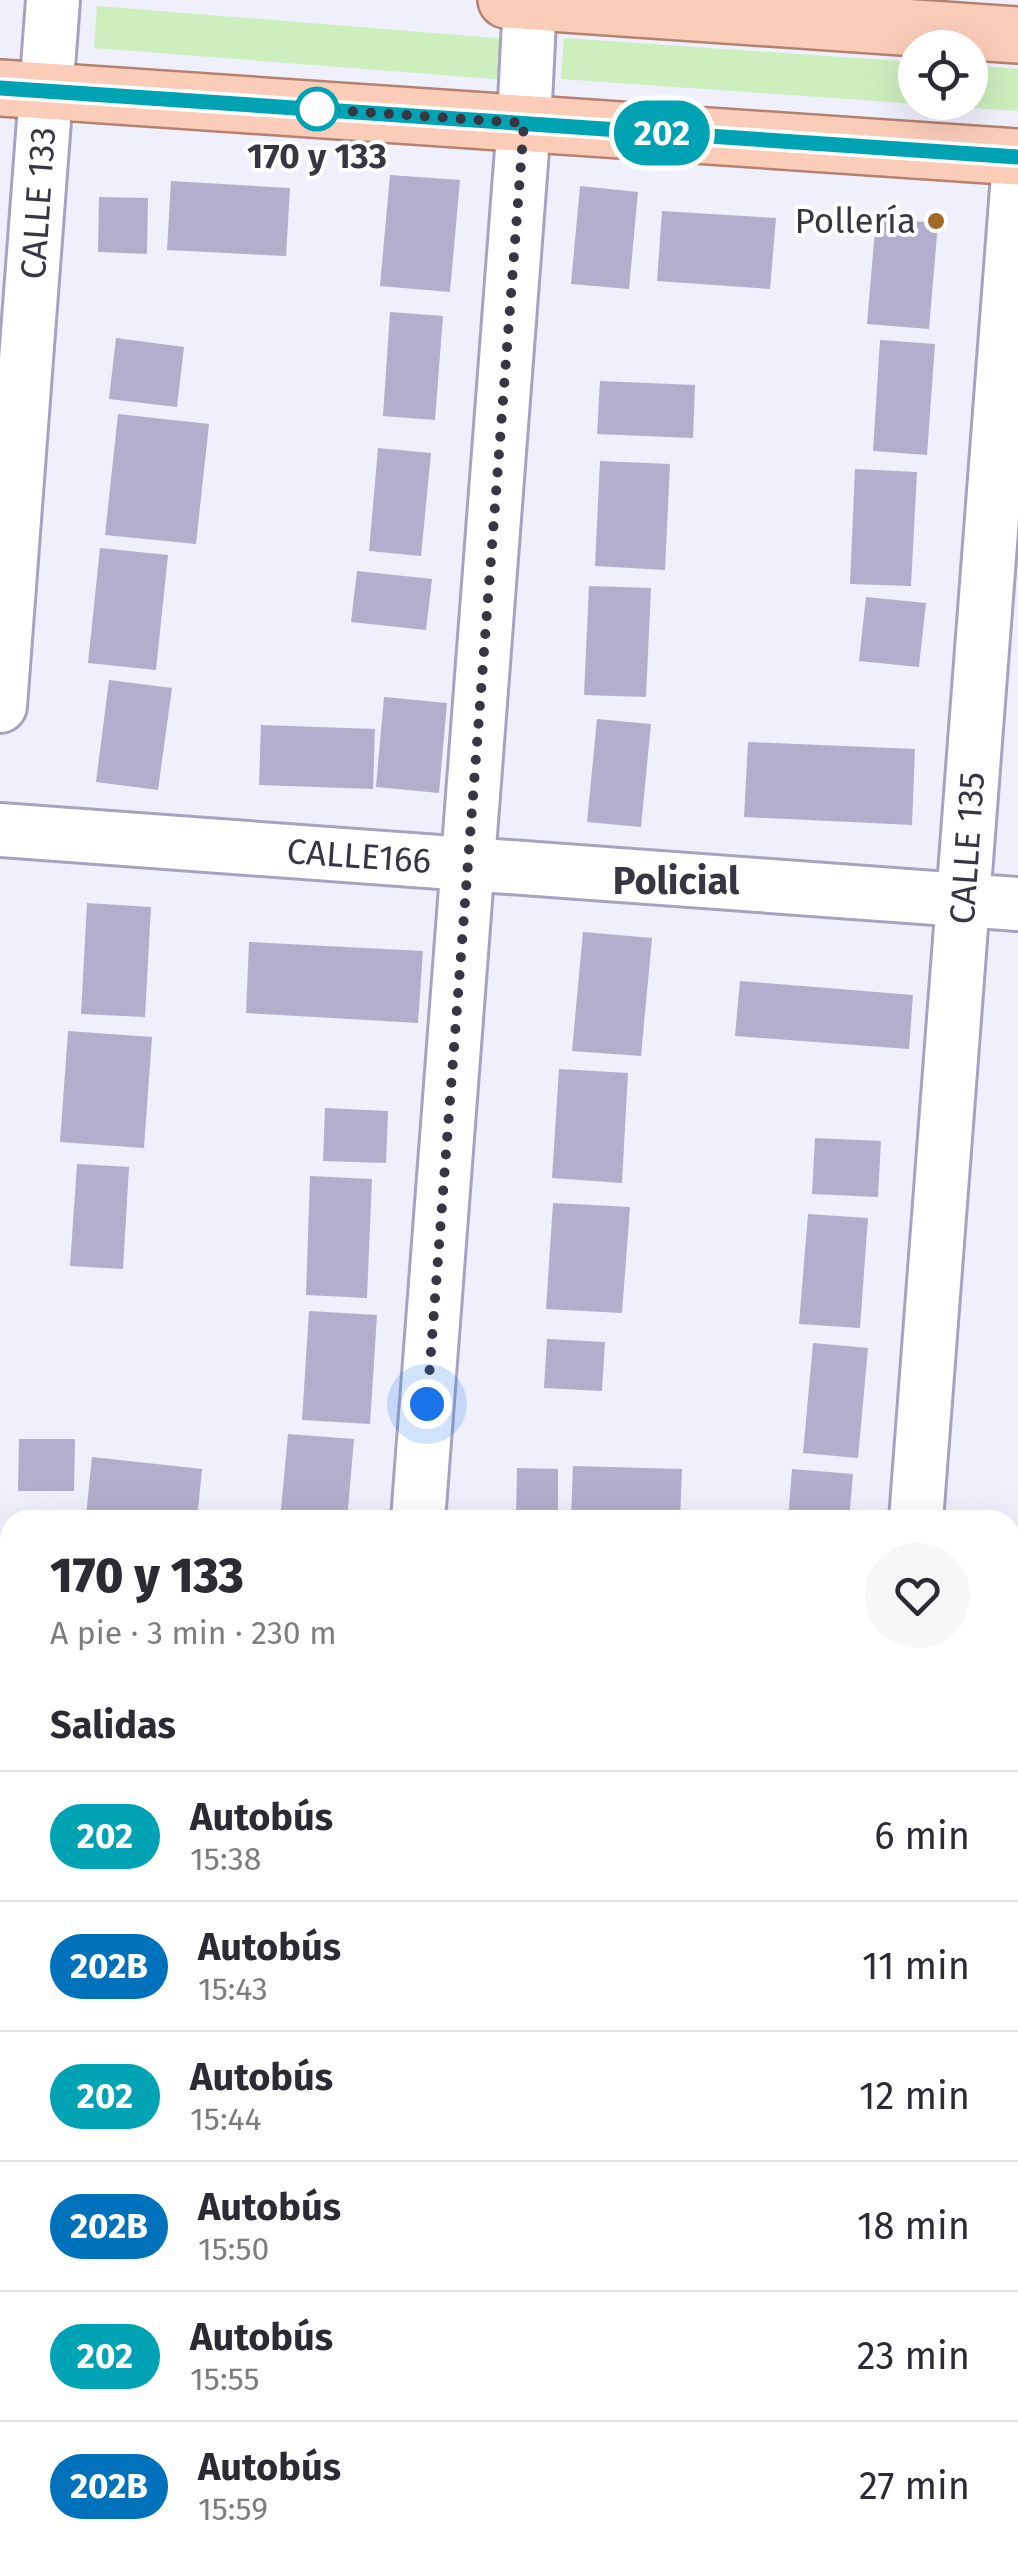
<!DOCTYPE html>
<html lang="es">
<head>
<meta charset="utf-8">
<style>
	:root { --surface:#fff; --page:#f7f7f7; --text:#2b2b33; --muted:#7c7c81; --line:#e1e1e2 }
	body { margin:0; font-family:"Fira Sans",sans-serif; background:var(--page); color:var(--text); height:100vh; display:flex; flex-direction:column; font-size:38px; white-space:nowrap }
	* { box-sizing:border-box; margin:0 }
	p { font-size:32px; color:var(--muted) }
	.icon { flex:none; width:55px; height:55px; fill:none; stroke:currentColor; stroke-width:2; stroke-linecap:round; stroke-linejoin:round }
	.map { position:relative; flex:1; overflow:hidden }
	.sheet { position:absolute; left:0px; top:1510px; width:1020px; height:1062px; display:flex; flex-direction:column; background:var(--surface); border-radius:30px 30px 0 0; box-shadow:0 10px 40px #0002 }
	.sheet>* { flex:none }
	.badge { padding:0 20px; border-radius:32px; font-size:35px; line-height:65px }
	.fabs { position:absolute; left:898px; top:30px; display:grid; gap:20px }
	.fabs a { display:grid; place-items:center; width:90px; height:90px; border-radius:50%; background:var(--surface); box-shadow:0 10px 40px #0002; font-size:50px }
	.you { position:absolute; width:50px; height:50px; margin:-25px; border:8px solid #fff; border-radius:50%; background:#1a73e8; box-shadow:0 0 0 15px #1a73e833 }
	.map>.badge { position:absolute; translate:-50% -50%; box-shadow:0 0 0 5px #fff }
	h2 { padding:0 50px; font-size:38px; line-height:90px }
	.round { display:grid; place-items:center; flex:none; width:105px; height:105px; border-radius:52px; background:var(--page) }
	.overview { display:flex; align-items:center; justify-content:space-between; height:170px; padding:0 50px }
	h1 { font-size:48px; font-weight:800; line-height:75px }
	ul { padding:0; list-style:none }
	li { display:flex; align-items:center; gap:30px; height:130px; padding:0 50px; border-top:2px solid var(--line) }
	li div { flex:1 }
	li b { display:block; font-size:38px }
	li em { font-style:normal }
	li .badge { min-width:110px; font-weight:700; text-align:center }
	.map>svg:first-child { display:block }
	.green { fill:#ccefbd }
	.building { fill:#b2aecc }
	.lines { fill:none; stroke-linecap:round; stroke-linejoin:round }
	.minor-casing { stroke:#a6a2c0; stroke-width:58 }
	.major-casing { stroke:#b58271; stroke-width:60 }
	.minor { stroke:#fff; stroke-width:52 }
	.major { stroke:#fbcdb9; stroke-width:55 }
	.line-casing { stroke:#fff; stroke-width:22 }
	.line { stroke:#00a3b4; stroke-width:15 }
	.walk { stroke:#373642; stroke-width:10; stroke-dasharray:0 18 }
	.stop-dot { fill:#fff; stroke:#00a3b4; stroke-width:5 }
	.poi-dot { fill:#a26a27; stroke:#fff; stroke-width:4 }
	.labels { text-anchor:middle; stroke-width:8; stroke-linejoin:round; paint-order:stroke }
	.stop-label { font-size:35px; font-weight:bold; fill:#373642; stroke:#fff }
	.street-label { font-size:35px; fill:#373642; stroke:#fff }
	.poi-label { font-size:35px; fill:#373642; stroke:#fff; text-anchor:end }
	.neighbourhood-label { font-size:38px; font-weight:bold; fill:#373642; stroke:#fff }
</style>
</head>
<body>
<div class="map">
<svg width="1018" height="2572" viewBox="0 0 1018 2572">
	<rect width="100%" height="100%" fill="#f0effc"/>
	<path class="green" d="M97,6L509,39L507,80L94,48Z
		M564,38L915,62V102H970V65L1018,69V111L561,79Z"/>
	<path class="building" d="M390,175L460,180L450,292L380,286Z
		M171,181L290,188L286,256L167,250Z
		M580,186L638,192L629,289L571,284Z
		M99,197L148,198L147,254L98,252Z
		M662,211L776,218L770,289L657,281Z
		M876,218L938,223L929,329L867,324Z
		M390,312L443,316L435,420L383,416Z
		M116,338L184,347L177,407L109,399Z
		M880,340L935,344L927,455L873,451Z
		M600,381L695,385L693,438L597,434Z
		M118,414L209,424L196,544L105,535Z
		M378,448L431,453L421,556L369,551Z
		M600,461L670,464L665,570L595,566Z
		M855,469L917,472L911,586L850,584Z
		M100,548L168,555L156,670L88,663Z
		M357,571L432,579L426,630L351,622Z
		M589,586L651,588L646,697L584,695Z
		M866,597L926,603L919,667L859,661Z
		M109,680L172,688L158,790L96,782Z
		M384,697L447,703L439,793L376,787Z
		M597,719L651,724L641,827L587,822Z
		M261,725L375,729L373,789L259,785Z
		M748,742L915,749L912,825L744,817Z
		M87,903L151,907L145,1017L81,1014Z
		M583,932L652,938L641,1056L572,1051Z
		M249,942L423,951L418,1023L246,1013Z
		M740,981L913,995L909,1049L735,1036Z
		M68,1031L152,1037L144,1148L60,1142Z
		M559,1069L628,1073L622,1183L552,1178Z
		M325,1108L388,1111L386,1163L323,1161Z
		M815,1138L881,1141L878,1197L812,1194Z
		M77,1164L129,1167L123,1269L70,1266Z
		M310,1176L372,1179L367,1298L306,1295Z
		M553,1203L630,1207L622,1313L546,1309Z
		M808,1214L868,1218L860,1328L799,1324Z
		M309,1311L377,1315L370,1424L302,1420Z
		M547,1339L605,1342L602,1391L544,1388Z
		M813,1343L868,1348L858,1458L803,1453Z
		M288,1434L354,1439L347,1520H280Z
		M19,1439H75L74,1491H18Z
		M92,1457L202,1469L197,1520L86,1516Z
		M573,1466L682,1469L680,1520H571Z
		M517,1468L558,1469V1520H516Z
		M792,1469L853,1474L849,1520H788Z"/>
	<g class="lines">
		<defs>
			<path id="minor" d="M0,706L53,0
				M0,830L1018,904
				M418,1520L524,123L530,0
				M916,1520L1018,175
				M0,1601H10
				M1010,1675H1018
				M0,2403H10
				M1010,2477L1018,2478
				M338,2572L339,2562
				M836,2572L837,2562"/>
			<path id="major" d="M506,0L1018,35
				M0,88L1018,157"/>
		</defs>
		<use href="#minor" class="minor-casing"/>
		<use href="#major" class="major-casing"/>
		<use href="#minor" class="minor"/>
		<use href="#major" class="major"/>
	</g>
	<g class="lines">
		<defs>
			<path id="line" d="M0,88L1018,157"/>
		</defs>
		<use href="#line" class="line-casing"/>
		<use href="#line" class="line"/>
		<path class="walk" d="M317,109L524,123L427,1404"/>
	</g>
	<circle class="stop-dot" cx="317" cy="109" r="20"/>
	<circle class="poi-dot" cx="936" cy="221" r="10"/>
	<g class="labels">
		<g class="stop-label">
			<text x="317" y="168">170 y 133</text>
		</g>
		<g class="street-label">
			<text transform="translate(38 203) rotate(-86)" y="12">CALLE 133</text>
			<text transform="translate(967 848) rotate(-86)" y="12">CALLE 135</text>
			<text transform="translate(359 856) rotate(4)" y="12">CALLE166</text>
		</g>
		<g class="poi-label">
			<text x="916" y="233">Pollería</text>
		</g>
		<g class="neighbourhood-label">
			<text x="676" y="894">Policial</text>
		</g>
	</g>
</svg>
<div class="fabs">
<a><svg class="icon" aria-label="locate" viewBox="0 0 24 24"><circle cx="12" cy="12" r="6"/><path d="M12 2v4M12 18v4M2 12h4M18 12h4"/></svg></a>
</div>
<div class="you" style="left:427px;top:1404px"></div>
<b class="badge" style="left:662px;top:133px;background:#00a3b4;color:#fff">202</b>
<section class="sheet">
<div class="overview"><div><h1>170 y 133</h1><p>A pie · 3 min · 230 m</p></div><a class="round"><svg class="icon" aria-label="heart" viewBox="0 0 24 24"><path d="M12 20l-8-8c-3-5 5-10 8-4 3-6 11-1 8 4z"/></svg></a></div>
<h2>Salidas</h2>
<ul>
<li><span class="badge" style="background:#00a3b4;color:#fff">202</span><div><b>Autobús</b><p>15:38</p></div><em>6 min</em></li>
<li><span class="badge" style="background:#0072bc;color:#fff">202B</span><div><b>Autobús</b><p>15:43</p></div><em>11 min</em></li>
<li><span class="badge" style="background:#00a3b4;color:#fff">202</span><div><b>Autobús</b><p>15:44</p></div><em>12 min</em></li>
<li><span class="badge" style="background:#0072bc;color:#fff">202B</span><div><b>Autobús</b><p>15:50</p></div><em>18 min</em></li>
<li><span class="badge" style="background:#00a3b4;color:#fff">202</span><div><b>Autobús</b><p>15:55</p></div><em>23 min</em></li>
<li><span class="badge" style="background:#0072bc;color:#fff">202B</span><div><b>Autobús</b><p>15:59</p></div><em>27 min</em></li>
</ul>
</section>
</div>
</body>
</html>
